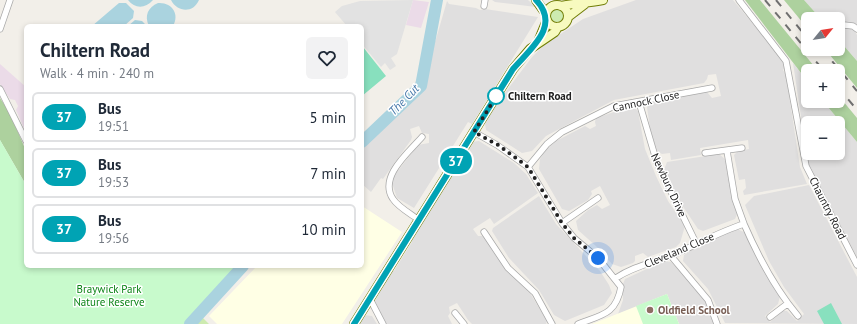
<!DOCTYPE html>
<html lang="en">
<head>
<meta charset="utf-8">
<style>
	:root { --surface:#fff; --page:#f2f2f3; --text:#1f2937; --muted:#747a83; --line:#e0e1e3 }
	body { margin:0; font-family:"PT Sans",sans-serif; background:var(--page); color:var(--text); height:100vh; display:flex; flex-direction:column; font-size:15px; white-space:nowrap }
	* { box-sizing:border-box; margin:0 }
	p { font-size:13px; color:var(--muted) }
	.icon { flex:none; width:22px; height:22px; fill:none; stroke:currentColor; stroke-width:2; stroke-linecap:round; stroke-linejoin:round }
	.map { position:relative; flex:1; overflow:hidden }
	.panel { position:absolute; left:24px; top:24px; width:340px; height:244px; display:flex; flex-direction:column; background:var(--surface); border-radius:6px; box-shadow:0 2px 6px #0003 }
	.panel>* { flex:none }
	.badge { padding:0 8px; border-radius:13px; font-size:14px; line-height:26px }
	.needle { width:26px; rotate:60deg }
	.controls { position:absolute; left:801px; top:12px; display:grid; gap:8px }
	.controls a { display:grid; place-items:center; width:44px; height:44px; border-radius:6px; background:var(--surface); box-shadow:0 2px 6px #0003; font-size:20px }
	.you { position:absolute; width:20px; height:20px; margin:-10px; border:3px solid #fff; border-radius:50%; background:#1a73e8; box-shadow:0 0 0 6px #1a73e833 }
	.map>.badge { position:absolute; translate:-50% -50%; box-shadow:0 0 0 2px #fff }
	.round { display:grid; place-items:center; flex:none; width:42px; height:42px; border-radius:6px; background:var(--page) }
	.overview { display:flex; align-items:center; justify-content:space-between; height:68px; padding:0 16px }
	h1 { font-size:19px; font-weight:800; line-height:30px }
	ul { padding:0; list-style:none }
	li { display:flex; align-items:center; gap:12px; height:50px; margin:0 8px 6px; padding:0 8px; border:2px solid var(--line); border-radius:6px }
	li div { flex:1 }
	li b { display:block; font-size:15px }
	li em { font-style:normal }
	li .badge { min-width:44px; font-weight:700; text-align:center }
	.map>svg:first-child { display:block }
	.residential { fill:#e0dfdf; fill-rule:evenodd }
	.industrial { fill:#ebdbe8 }
	.education { fill:#ffffe5 }
	.grass { fill:#cdebb0 }
	.forest { fill:#add19e }
	.park { fill:#c8facc }
	.pitch { fill:#88e0be }
	.parking { fill:#e2e2e2 }
	.water { fill:#aad3df }
	.lines { fill:none; stroke-linecap:round; stroke-linejoin:round }
	.river { stroke:#aad3df; stroke-width:12 }
	.street-casing { stroke:#a9a9a9; stroke-width:7 }
	.secondary-casing { stroke:#707d05; stroke-width:10 }
	.street { stroke:#fff; stroke-width:5.5 }
	.secondary { stroke:#f7fabf; stroke-width:8 }
	.rail { stroke:#707070; stroke-width:2; stroke-dasharray:8 8; stroke-linecap:butt }
	.line-casing { stroke:#fff; stroke-width:9 }
	.line { stroke:#00a3b4; stroke-width:6 }
	.walk { stroke:#222; stroke-width:4; stroke-dasharray:0 7.2 }
	.stop-dot { fill:#fff; stroke:#00a3b4; stroke-width:2 }
	.education-dot { fill:#8d6e63; stroke:#fff; stroke-width:1.5 }
	.labels { text-anchor:middle; stroke-width:3; stroke-linejoin:round; paint-order:stroke }
	.stop-label { font-size:11px; font-weight:bold; fill:#222; stroke:#fff; text-anchor:start }
	.street-label { font-size:11px; fill:#222; stroke:#fff }
	.park-label { font-size:11px; fill:#0c8416; stroke:#fff }
	.education-label { font-size:11px; font-weight:bold; fill:#785e54; stroke:#fff; text-anchor:start }
	.water-label { font-size:12px; font-style:italic; fill:#4a7aab; stroke:#fff }
</style>
</head>
<body>
<div class="map">
<svg width="857" height="324" viewBox="0 0 857 324">
	<rect width="100%" height="100%" fill="#f2efe9"/>
	<path class="residential" d="M492,0H528L536,7L495,2Z
		M636,0H733L784,61L785,68L783,70L786,75L800,167L807,184L744,195L743,191L746,188L745,179L739,180L734,155L738,151L749,149L748,140L700,148L701,155L671,160L670,153L662,154L657,151L650,129L647,107L651,103L707,92L712,98L721,96L716,74L708,75L707,79L704,83L614,100L546,136L532,151L522,153L486,130L485,124L495,106L532,57L544,45L583,19Z
		M804,0H857V27L851,25L857,35V61L838,39V19H821Z
		M447,1L449,4L476,8L480,10L485,9L538,17L472,124L468,122L414,208L397,198L392,183L393,177L418,145L429,143V134L422,133L419,126L410,129L412,137L411,140L383,179L381,178L371,192L362,184V148L420,90L414,85L436,39Z
		M793,63L808,82V101H823L857,142V257L808,164ZM808,123H838V153H808Z
		M629,107H633L638,111L645,149L656,176L668,201L685,226L680,243L676,247L648,257L643,253L635,256V261L633,263L621,267L612,264L597,247L578,230L576,221L588,210L597,205L602,209L610,205L600,186L591,191L592,194L588,200L569,211L562,209L539,169L540,159L546,150L556,141L585,126L590,129L596,126L595,122L596,118Z
		M479,141L514,163L526,174L538,193L494,224L490,218L473,229L478,236H484L502,264L530,293L547,321L546,324H472L468,320L457,303L449,307L450,313L448,316L452,324H458H386L374,303L392,269L394,271L412,242L411,239L472,142Z
		M719,154L726,160L738,212L735,219L703,231L698,229L682,205L664,170L667,162Z
		M809,185L857,277V324L725,323L708,289L683,261L684,255L707,241L737,229L746,233L756,257L780,296L778,304L765,316L770,322L783,311H787L797,321L804,314L784,287L769,261L745,205L754,196Z
		M539,196L556,224L600,271L609,285L612,293L604,305L565,321L554,315L539,290L509,258L492,231L493,228Z
		M664,261L671,262L696,288L705,301L714,324H679L667,295L618,314L623,300V284L625,279Z
		M364,315L372,316L377,324H359Z"/>
	<path class="industrial" d="M413,0L429,2L421,28L406,25Z
		M0,64L26,87V133L16,110L18,106L15,100L10,99L0,84Z"/>
	<path class="education" d="M362,206L402,232L342,324H217L209,316L257,266H362Z
		M667,294L679,324H592Z"/>
	<path class="grass" d="M550 15a7 7 0 1 1 14 0a7 7 0 1 1-14 0Z
		M200,315L209,324H192Z"/>
	<path class="forest" d="M745,0H760L818,71H808V82Z
		M784,0H804L821,19H808V29Z
		M838,39L857,61V88L825,49H838Z
		M838,95L857,118V142L823,101H838Z
		M0,98L10,113L26,151V185L0,140Z"/>
	<path class="park" d="M0,140L26,185V266H247L189,324H0Z
		M667,294L679,324H643L636,306Z"/>
	<path class="pitch" d="M363,47L386,76L362,96V48Z
		M831,303L842,324H824L817,311Z"/>
	<path class="parking" d="M413,0L397,54L391,58L396,66L390,70L385,63L381,67L362,44V26H347L335,12L342,6L360,1Z"/>
	<path class="water" d="M128,0H153C145,9 135,9 128,0Z
		M171,0H199C193,14 177,12 171,0Z
		M119,3H126L134,11L133,18L124,26H92Z
		M158,3C172,2 180,14 173,26H149C144,16 148,7 158,3Z
		M135,20L142,21L147,26H128Z"/>
	<g class="lines">
		<path class="river" d="M362,142L421,86L437,0
			M190,324L243,266"/>
		<defs>
			<path id="street" d="M739,0L786,61L806,166L857,265
				M484,6L485,0
				M844,25L853,26L857,29
				M0,29L10,0
				M0,89L26,141
				M639,102L657,163L696,243
				M474,132L497,145L528,167L562,223L574,238L598,258L621,287C616,315 601,315 578,324
				M705,153L742,148
				M528,167L547,144L562,132L614,106L712,88
				M419,220C411,214 398,207 393,199C378,177 409,152 422,137
				M562,223L598,198
				M744,224C758,256 775,289 798,316
				M484,232L508,268L535,293L552,324
				M671,256L708,300L717,324
				M616,278C632,267 651,263 670,256C695,246 718,232 744,224L735,199L727,151
				M370,299L383,324
				M455,313L464,324
				M770,317L787,304"/>
			<path id="secondary" d="M536,0L546,14
				M546 16a11 11 0 1 1 22 0a11 11 0 1 1-22 0Z
				M561,6C575,3 589,3 603,0
				M568,17L585,4
				M538,42L547,20
				M354,324L513,69L530,49L555,32L558,27"/>
		</defs>
		<use href="#street" class="street-casing"/>
		<use href="#secondary" class="secondary-casing"/>
		<use href="#street" class="street"/>
		<use href="#secondary" class="secondary"/>
		<path class="rail" d="M765,0L824,71
			M776,0L808,39
			M822,49L857,91
			M838,87L857,110"/>
	</g>
	<g class="lines">
		<defs>
			<path id="line" d="M354,324L513,69C531,48 561,26 536,0"/>
		</defs>
		<use href="#line" class="line-casing"/>
		<use href="#line" class="line"/>
		<path class="walk" d="M496,96L499,92L474,132L498,145L528,167L562,223L574,238L598,258"/>
	</g>
	<circle class="stop-dot" cx="496" cy="96" r="8"/>
	<circle class="education-dot" cx="650" cy="310" r="4"/>
	<g class="labels">
		<g class="stop-label">
			<text x="508" y="100">Chiltern Road</text>
		</g>
		<g class="street-label">
			<text transform="translate(646 101) rotate(-12)" y="4">Cannock Close</text>
			<text transform="translate(669 185) rotate(65)" y="4">Newbury Drive</text>
			<text transform="translate(828 208) rotate(63)" y="4">Chauntry Road</text>
			<text transform="translate(679 250) rotate(-23)" y="4">Cleveland Close</text>
		</g>
		<g class="park-label">
			<text x="109" y="293">Braywick Park<tspan x="109" dy="13">Nature Reserve</tspan></text>
		</g>
		<g class="education-label">
			<text x="658" y="314">Oldfield School</text>
		</g>
		<g class="water-label">
			<text transform="translate(404 100) rotate(-46)" y="4">The Cut</text>
		</g>
	</g>
</svg>
<div class="controls">
<a><svg class="needle" viewBox="-14 -14 28 28"><path d="M0-13l5 13h-10z" fill="#e53935"/><path d="M0 13l5-13h-10z" fill="#747a83"/></svg></a>
<a>+</a>
<a>−</a>
</div>
<div class="you" style="left:598px;top:258px"></div>
<b class="badge" style="left:456px;top:161px;background:#00a3b4;color:#fff">37</b>
<section class="panel">
<div class="overview"><div><h1>Chiltern Road</h1><p>Walk · 4 min · 240 m</p></div><a class="round"><svg class="icon" aria-label="heart" viewBox="0 0 24 24"><path d="M12 20l-8-8c-3-5 5-10 8-4 3-6 11-1 8 4z"/></svg></a></div>
<ul>
<li><span class="badge" style="background:#00a3b4;color:#fff">37</span><div><b>Bus</b><p>19:51</p></div><em>5 min</em></li>
<li><span class="badge" style="background:#00a3b4;color:#fff">37</span><div><b>Bus</b><p>19:53</p></div><em>7 min</em></li>
<li><span class="badge" style="background:#00a3b4;color:#fff">37</span><div><b>Bus</b><p>19:56</p></div><em>10 min</em></li>
</ul>
</section>
</div>
</body>
</html>
